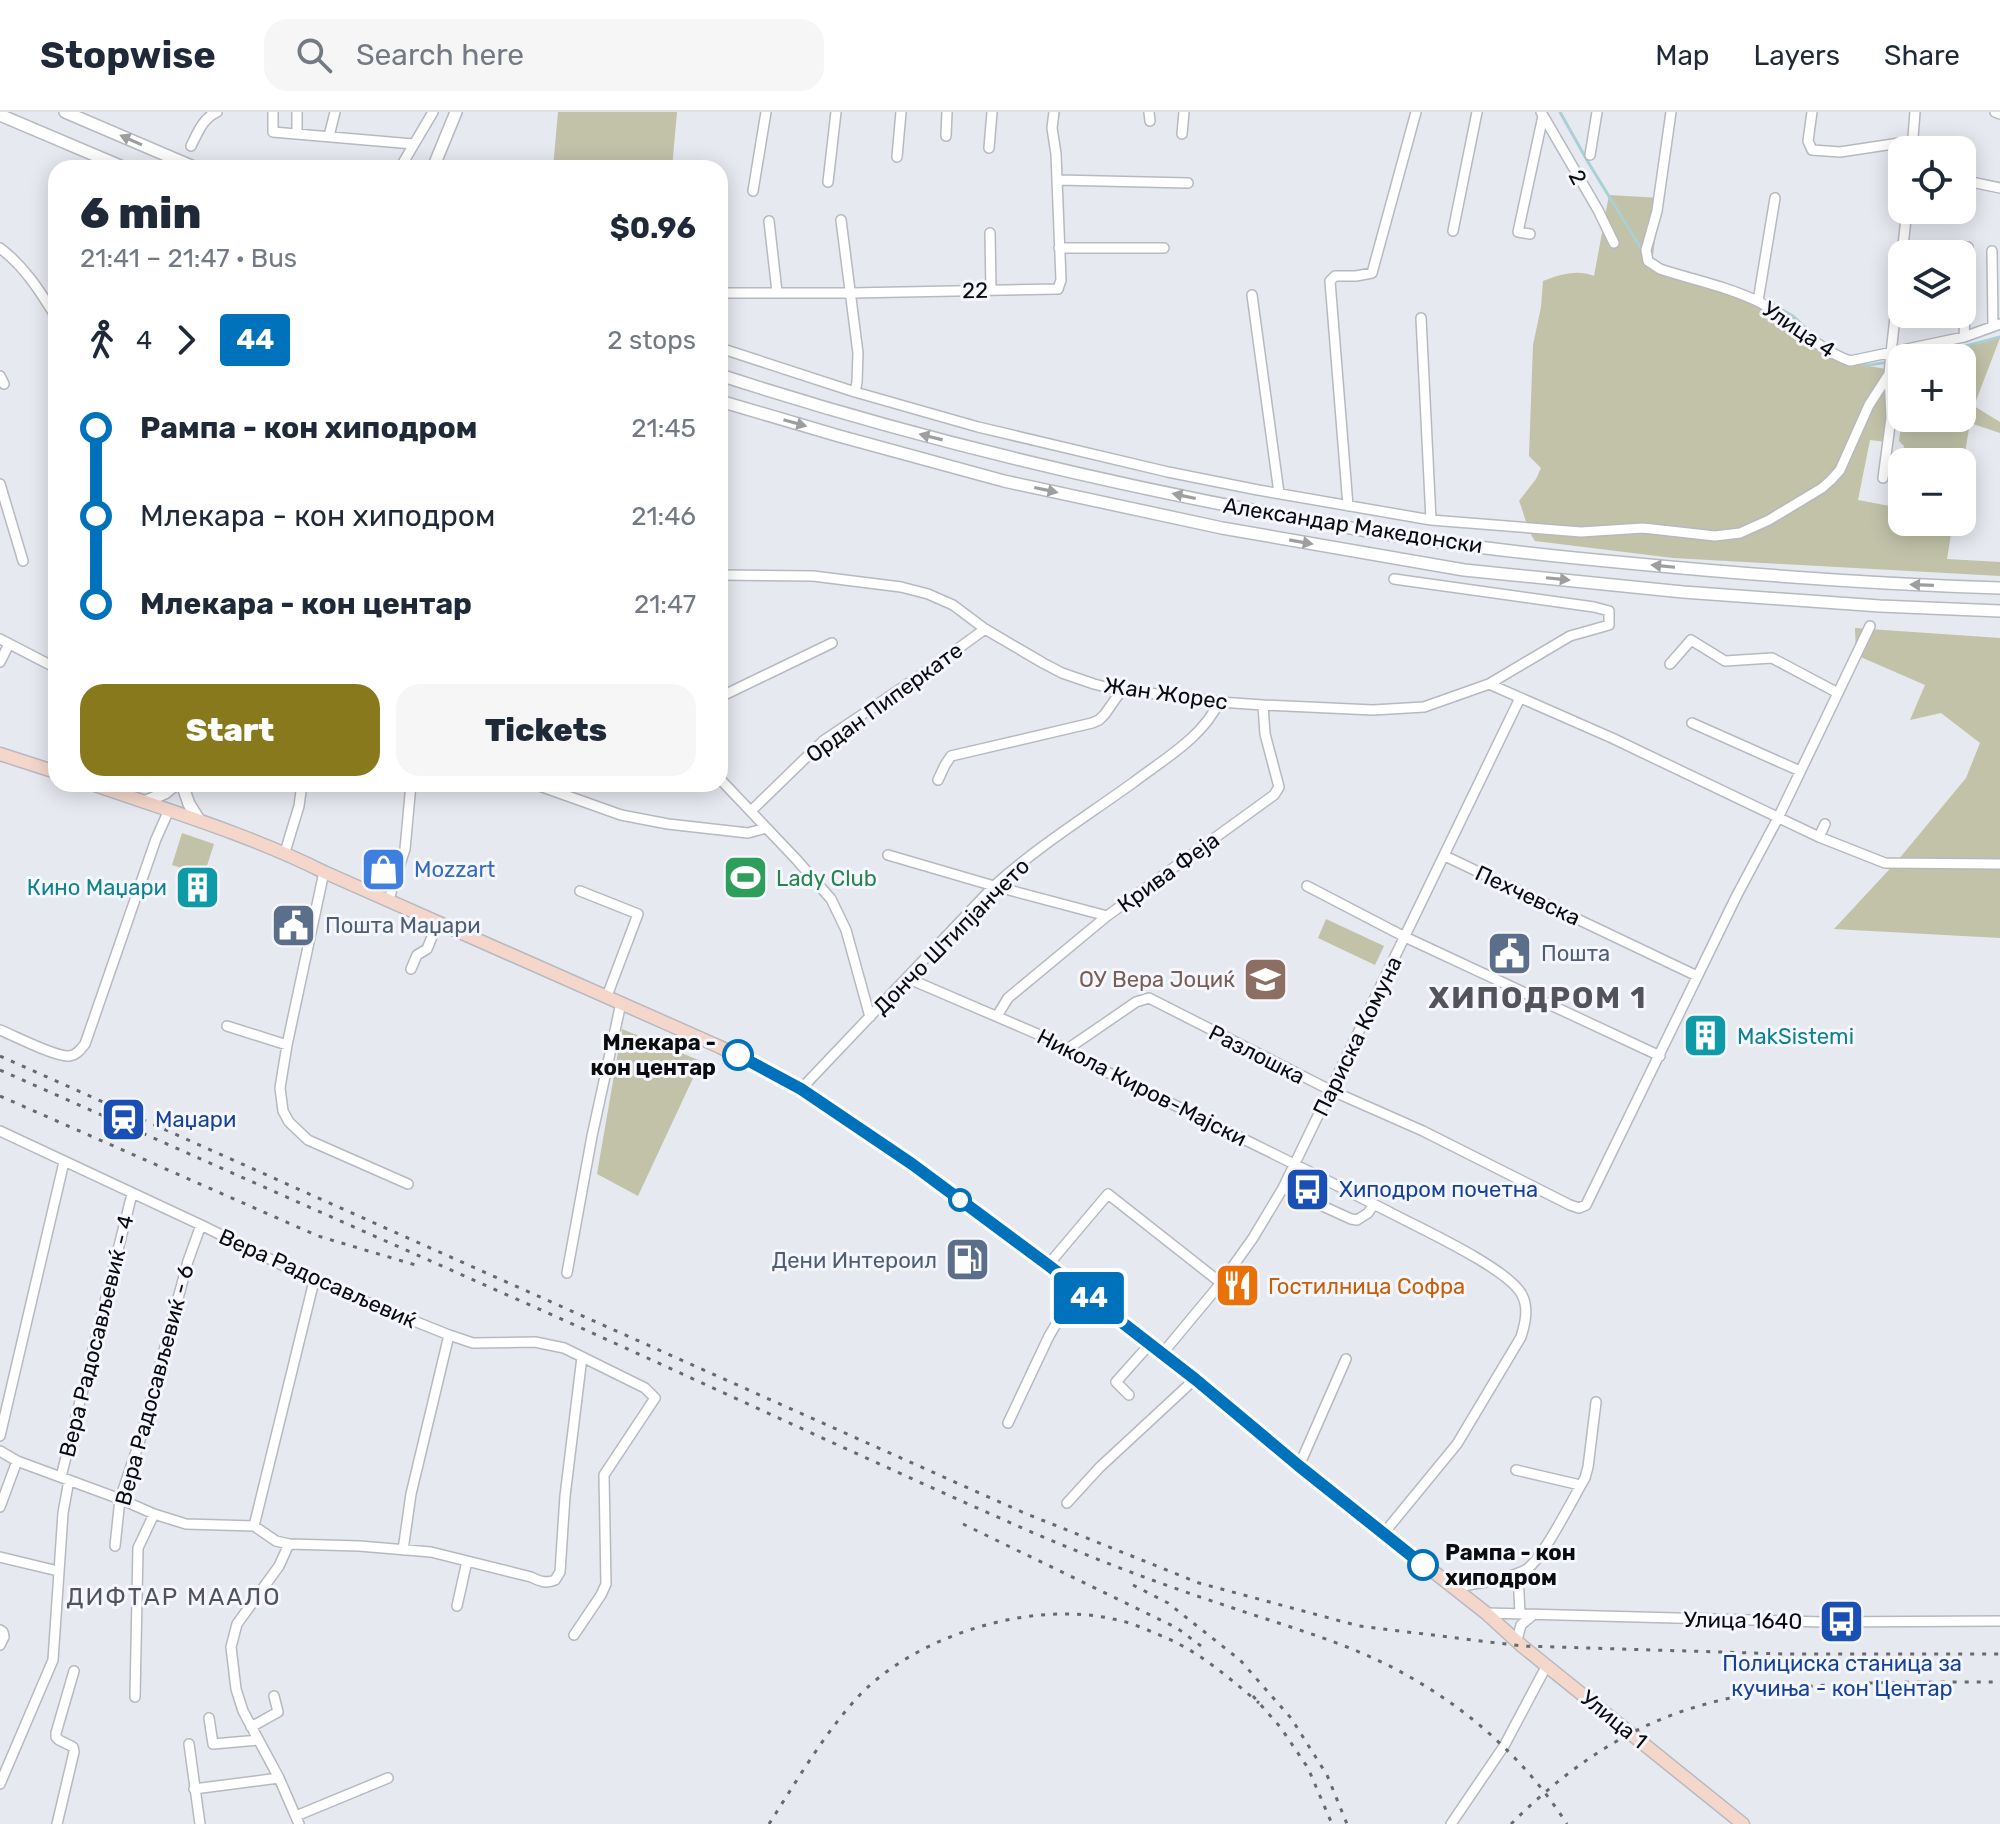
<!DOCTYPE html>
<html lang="en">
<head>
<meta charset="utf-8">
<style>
	:root { --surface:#fff; --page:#f6f6f7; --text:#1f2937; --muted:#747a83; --line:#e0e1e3; --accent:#88791d }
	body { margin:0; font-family:Rubik,sans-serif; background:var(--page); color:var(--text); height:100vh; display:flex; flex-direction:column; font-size:30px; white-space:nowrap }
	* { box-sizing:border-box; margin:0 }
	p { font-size:26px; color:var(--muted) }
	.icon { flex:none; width:44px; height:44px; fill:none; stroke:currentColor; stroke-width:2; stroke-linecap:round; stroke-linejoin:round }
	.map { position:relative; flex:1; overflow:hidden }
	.drawer { position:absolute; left:48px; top:48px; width:680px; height:632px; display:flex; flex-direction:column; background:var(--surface); border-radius:24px; box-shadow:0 4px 20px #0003 }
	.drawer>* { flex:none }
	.badge { padding:0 16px; border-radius:6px; font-size:28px; line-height:52px }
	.buttons { position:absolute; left:1888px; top:24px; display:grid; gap:16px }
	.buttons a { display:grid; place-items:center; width:88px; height:88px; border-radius:16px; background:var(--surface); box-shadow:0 4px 20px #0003; font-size:40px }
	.map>.badge { position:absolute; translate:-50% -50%; box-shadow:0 0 0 4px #fff }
	.legs { display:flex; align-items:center; gap:12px; height:88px; padding:0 32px; font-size:26px }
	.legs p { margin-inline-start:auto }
	.overview { display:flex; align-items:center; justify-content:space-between; height:136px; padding:0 32px }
	h1 { font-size:44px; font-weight:800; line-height:60px }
	.cta { display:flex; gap:16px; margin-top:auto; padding:16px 32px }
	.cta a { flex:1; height:92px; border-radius:24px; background:var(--accent); color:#fff; font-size:32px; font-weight:800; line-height:92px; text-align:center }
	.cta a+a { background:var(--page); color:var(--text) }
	ul { padding:0 32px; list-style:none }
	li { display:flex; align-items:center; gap:28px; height:88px; font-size:30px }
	li i { display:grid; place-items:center; width:12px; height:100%; margin:0 10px; background:currentColor }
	li i::after { content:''; width:20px; height:20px; margin:-10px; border:6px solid; border-radius:50%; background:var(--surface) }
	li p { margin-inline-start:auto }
	li:first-child i { background:linear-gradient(#0000 50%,currentColor 0) }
	li:last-child i { background:linear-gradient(currentColor 50%,#0000 0) }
	header { display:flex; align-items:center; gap:48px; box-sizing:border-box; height:112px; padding:0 40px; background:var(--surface); border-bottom:2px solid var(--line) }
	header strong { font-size:38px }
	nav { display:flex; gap:44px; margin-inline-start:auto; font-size:28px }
	.search { width:560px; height:72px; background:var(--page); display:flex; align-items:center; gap:20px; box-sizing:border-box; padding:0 28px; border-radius:24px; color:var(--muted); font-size:30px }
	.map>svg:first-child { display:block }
	.green { fill:#c1c2a8 }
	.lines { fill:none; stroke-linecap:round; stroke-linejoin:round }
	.stream { stroke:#aacfd5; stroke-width:3 }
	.minor-casing { stroke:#b7b9c0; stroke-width:12 }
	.tertiary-casing { stroke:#b7b9c0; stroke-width:14 }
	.secondary-casing { stroke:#b7b9c0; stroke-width:15 }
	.minor { stroke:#fff; stroke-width:9 }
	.tertiary { stroke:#fff; stroke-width:11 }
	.secondary { stroke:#f4d7ca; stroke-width:12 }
	.rail { stroke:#68696d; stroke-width:3; stroke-dasharray:4 8; stroke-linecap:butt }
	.oneway { fill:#9d9e9f }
	.line-1-casing { stroke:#fff; stroke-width:18 }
	.line-1 { stroke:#0072bc; stroke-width:12 }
	.stop-1-dot { fill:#fff; stroke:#0072bc; stroke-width:4 }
	.labels { text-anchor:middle; stroke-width:6; stroke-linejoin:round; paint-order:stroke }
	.street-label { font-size:22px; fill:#0b0c0e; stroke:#f5f6fe }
	.shop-label { font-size:22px; fill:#366cbe; stroke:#f5f6fe; text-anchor:start }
	.leisure-label { font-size:22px; fill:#27864d; stroke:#f5f6fe; text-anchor:start }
	.culture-label { font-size:22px; fill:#0d838f; stroke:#f5f6fe; text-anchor:end }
	.service-label { font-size:22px; fill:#4e5e75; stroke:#f5f6fe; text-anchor:start }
	.education-label { font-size:22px; fill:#785e54; stroke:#f5f6fe; text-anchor:end }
	.stop-label { font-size:22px; font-weight:bold; fill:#0b0c0e; stroke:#f5f6fe; text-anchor:end }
	.transit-label { font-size:22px; fill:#164399; stroke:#f5f6fe; text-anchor:start }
	.food-label { font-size:22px; fill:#c56008; stroke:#f5f6fe; text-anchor:start }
	.neighbourhood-label { font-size:24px; letter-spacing:2px; fill:#52545a; stroke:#f5f6fe }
	.district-label { font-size:30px; font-weight:bold; letter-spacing:2px; fill:#52545a; stroke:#f5f6fe }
</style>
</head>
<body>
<header>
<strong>Stopwise</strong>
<div class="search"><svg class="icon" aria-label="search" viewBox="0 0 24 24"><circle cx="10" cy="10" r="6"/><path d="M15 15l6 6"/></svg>Search here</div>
<nav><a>Map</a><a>Layers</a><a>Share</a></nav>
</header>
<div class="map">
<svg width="2000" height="1712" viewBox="0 0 2000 1712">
	<rect width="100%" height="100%" fill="#e7e9f0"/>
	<path class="green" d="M558,0H677L672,56H553Z
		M1609,83L1661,86L1652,150L1759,185L1793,204L1846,250L1886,257V330L1870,328L1858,388L1890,394L1904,334L1899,329L1902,306H1962V246H1911L1936,242L2000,226L1974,294L2000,310V321L1970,311L1962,358V350H1902V410H1953L1947,447L2000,450V464L1673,446L1535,429C1526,416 1525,403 1519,389L1536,367L1541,356L1529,344L1533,233L1541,195L1543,169C1559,163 1577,157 1594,164Z
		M1855,516L2000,526V826L1834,817L1898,748L1966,666L1980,631L1941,601L1910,608L1925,573L1856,543Z
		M182,721L214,732L204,763L172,753Z
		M1326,807L1384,834L1375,853L1318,826Z
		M622,917L701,949L638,1084L597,1062Z"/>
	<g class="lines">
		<path class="stream" d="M1560,0L1588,50L1642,138
			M1768,190L1793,204L1813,223
			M1911,246L1936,242L2000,225
			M1855,251L1869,253L1902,248"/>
		<defs>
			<path id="minor" d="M273,0V20L413,32
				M297,0V21
				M1149,0L1150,9
				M1541,0L1598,98L1614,131
				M1671,0L1657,99L1646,138L1648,149L1660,157C1693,168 1730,175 1761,191C1792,208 1816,237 1850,249L1964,225L2000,212
				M1812,0L1808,29L1812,38L1840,40L1913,29
				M1995,0L2000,2
				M1182,22L1184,0
				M329,24L335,0
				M946,24L947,0
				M191,34C198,20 203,6 217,0
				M989,36L992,0
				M1912,38L1915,0
				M1590,43L1597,0
				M897,45L901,0
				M400,56L433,0
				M1058,68L1188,71
				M1962,68L2000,76
				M828,70L836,0
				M753,79L766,0
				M841,108L858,241L857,270L855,280
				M769,109L777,180
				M1453,119L1477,0
				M990,121L991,178
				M1530,122L1518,120L1543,4
				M0,136C24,154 40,179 56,205
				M1059,136H1164
				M1992,139L1993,214
				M720,181H851L1058,177L1061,168L1056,42L1052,16L1054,0
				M1252,183L1279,381
				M1758,189L1775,86
				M1421,206L1431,408
				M1964,225L1968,135
				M720,236L855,280L978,315L1168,360L1258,378L1431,408L1581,420L1643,416L1715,424L1740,421L1769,408L1822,376L1831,368L1840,358L1869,293L1889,262
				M0,264L4,272
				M1883,366L1891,306L1889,262L1891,241L1907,98
				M0,372L23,449
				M1348,394L1330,169L1335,164H1356L1372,161L1416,0
				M720,463L813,464L901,475L928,482L953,493L985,517L1043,551L1062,561L1094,572L1121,579L1183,584L1219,590L1263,593L1373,598L1424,595L1489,572L1570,524L1609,513V499L1594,495L1394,467
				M0,527L56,556
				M0,550L9,532
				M1489,572L1612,626L1819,725L1825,712
				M1838,581L1870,514
				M720,585L832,531
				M1692,611L1800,659
				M720,667L796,747L831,787L846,818L870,905
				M938,668L945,653L951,644L1092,611L1099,608L1105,602L1121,579
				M534,672L621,703L668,712L748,721L766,716
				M751,699L823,629L930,557L985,517
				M1819,725L1885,751L2000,752
				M285,740L299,694L302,672
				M888,743L994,774L1107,804
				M1445,744L1697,864
				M324,760L287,933L280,976L283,999L289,1010L308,1028L408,1072
				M1307,774L1405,825L1660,944
				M580,779L638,802L607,884
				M389,787L405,737L411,672
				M411,857L417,843L427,837L438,810
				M907,866L1049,927L1080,947C1187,999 1294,1051 1399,1105C1426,1119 1510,1158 1522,1183C1529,1196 1525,1212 1521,1225L1457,1332L1384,1421
				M997,904L1008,886L1107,804L1274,683L1279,675L1265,622L1263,593
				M227,914L287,933
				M0,918C15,924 55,945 69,944C77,943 81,937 85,932L156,727L169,698
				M1066,938L1136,890L1149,886L1330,978L1423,1019L1570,1093L1579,1096L1586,1093L1737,783L1778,706L1838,581L1772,546L1725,549L1691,528L1670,552
				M801,977L994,774C1037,735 1087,704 1134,670C1164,647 1203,625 1219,590
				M0,1019L201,1113L314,1169L449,1223L473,1231L535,1230L564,1236L645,1276L655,1286L604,1363L606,1472L601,1483L574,1523
				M1283,1076L1351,1107L1357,1108L1368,1101L1374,1092
				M1048,1153L1108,1082L1221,1171
				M567,1161L592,1024L621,891
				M1162,1242L1221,1171L1253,1126L1283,1076L1520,586
				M1129,1283L1116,1270L1149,1233
				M1008,1311L1049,1224L1077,1177
				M0,1324L64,1050
				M0,1339L17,1349L120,1387L154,1402L186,1412L254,1414L276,1429L289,1432L359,1434L431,1440L531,1465C539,1469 546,1472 555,1468L560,1460L565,1384L582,1245
				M1299,1354L1346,1247
				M1516,1358L1580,1373
				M61,1365L132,1082
				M1067,1391L1100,1355L1195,1267
				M0,1395L17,1349
				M254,1414L314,1169
				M289,1432L279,1454L237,1512L231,1535L236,1577L243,1599L279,1666L299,1712
				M115,1434L120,1387L140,1328L188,1149L201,1113
				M403,1438L411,1382L449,1223
				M0,1445L58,1459
				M1518,1461L1520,1502
				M1453,1476C1471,1472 1512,1467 1527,1457C1544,1445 1573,1386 1585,1366L1588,1355L1596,1290
				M457,1494L467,1449
				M1486,1501L1823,1510L2000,1509
				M0,1518L3,1520L4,1525L0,1533
				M1517,1528L1521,1513L1533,1503
				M135,1585L138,1436L154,1402
				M209,1606L213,1632L258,1628
				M251,1615L278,1600L274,1584
				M189,1632L200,1712
				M0,1672L53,1548L63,1401L69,1368
				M194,1677L279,1666
				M296,1704L388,1666
				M57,1712L74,1640L73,1635L59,1628L56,1625V1621L74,1559
				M1451,1712L1504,1634L1547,1553"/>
			<path id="tertiary" d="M65,0L196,56
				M0,3L125,56
				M433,56L456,0
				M720,263C929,331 1145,381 1362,418C1450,433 1539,443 1628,451C1752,463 1876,472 2000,476
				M720,289L839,324L1004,369L1222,416L1464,458L1683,480L1880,494L2000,499
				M182,672L189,692L199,708
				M144,690L165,681L176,672"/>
			<path id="secondary" d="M0,642L56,660
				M92,672C170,699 250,723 324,760L720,935L776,963L829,995L912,1052L1048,1153L1195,1267L1299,1354L1486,1501L1522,1534L1743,1712"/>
		</defs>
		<use href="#minor" class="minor-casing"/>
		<use href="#tertiary" class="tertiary-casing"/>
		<use href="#secondary" class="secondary-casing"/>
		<use href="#minor" class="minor"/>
		<use href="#tertiary" class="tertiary"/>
		<use href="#secondary" class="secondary"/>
		<path class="rail" d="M0,944L1022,1400L1199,1471L1359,1514L1522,1534L1785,1542H2000
			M0,958C183,1039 365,1120 548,1201C708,1273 868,1348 1029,1419C1094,1447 1160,1472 1227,1494C1291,1516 1357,1533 1415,1568C1476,1603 1529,1653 1567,1712
			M0,984L318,1124L419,1154
			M963,1412L1177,1516L1201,1534
			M1133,1473L1168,1491L1240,1548L1291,1606L1327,1663L1347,1712
			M1253,1584L1281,1616L1308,1656L1332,1712
			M769,1712C796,1670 822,1625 856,1587C913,1524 1030,1488 1113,1507C1130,1510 1148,1518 1164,1525C1200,1540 1229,1566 1259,1591
			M1511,1712C1551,1672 1597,1636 1650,1612C1756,1564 1885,1571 2000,1570"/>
	</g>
	<defs><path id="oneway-solid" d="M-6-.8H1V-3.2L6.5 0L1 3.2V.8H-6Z" transform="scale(2)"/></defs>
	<g class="oneway">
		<use href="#oneway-solid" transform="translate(131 28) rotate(-156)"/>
		<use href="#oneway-solid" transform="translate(795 311) rotate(16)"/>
		<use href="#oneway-solid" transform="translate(931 325) rotate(-166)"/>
		<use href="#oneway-solid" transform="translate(1046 378) rotate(12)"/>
		<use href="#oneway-solid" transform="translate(1184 384) rotate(-168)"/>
		<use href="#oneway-solid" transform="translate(1301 430) rotate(10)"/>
		<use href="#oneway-solid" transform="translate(1663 454) rotate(-174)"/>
		<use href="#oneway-solid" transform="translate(1558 467) rotate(6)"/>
		<use href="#oneway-solid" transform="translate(1922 473) rotate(-178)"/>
	</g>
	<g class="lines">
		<defs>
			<path id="line-1" d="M738,943L801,977L912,1052L1048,1153L1195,1267L1299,1354L1423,1453"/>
		</defs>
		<use href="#line-1" class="line-1-casing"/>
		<use href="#line-1" class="line-1"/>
	</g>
	<defs>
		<symbol id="shop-square" viewBox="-11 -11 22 22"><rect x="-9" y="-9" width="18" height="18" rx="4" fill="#3f7fe0" stroke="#f5f6fe"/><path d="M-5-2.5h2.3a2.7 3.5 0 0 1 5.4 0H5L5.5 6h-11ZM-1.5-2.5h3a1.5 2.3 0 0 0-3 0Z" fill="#fff"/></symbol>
		<symbol id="stadium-square" viewBox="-11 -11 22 22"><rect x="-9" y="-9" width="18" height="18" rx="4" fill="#2e9e5b" stroke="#f5f6fe"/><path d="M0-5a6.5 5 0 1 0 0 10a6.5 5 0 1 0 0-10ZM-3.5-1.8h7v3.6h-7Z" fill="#fff"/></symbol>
		<symbol id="building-square" viewBox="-11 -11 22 22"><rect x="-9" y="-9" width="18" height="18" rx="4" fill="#0f9aa8" stroke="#f5f6fe"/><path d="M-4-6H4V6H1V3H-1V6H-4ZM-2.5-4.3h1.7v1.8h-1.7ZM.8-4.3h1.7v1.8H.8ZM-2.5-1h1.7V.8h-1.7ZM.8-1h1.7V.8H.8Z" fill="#fff"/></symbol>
		<symbol id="civic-square" viewBox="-11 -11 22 22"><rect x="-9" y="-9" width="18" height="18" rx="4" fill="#5c6f8a" stroke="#f5f6fe"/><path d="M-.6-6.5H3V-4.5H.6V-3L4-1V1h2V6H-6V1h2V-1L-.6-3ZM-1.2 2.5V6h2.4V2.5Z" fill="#fff"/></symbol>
		<symbol id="school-square" viewBox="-11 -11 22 22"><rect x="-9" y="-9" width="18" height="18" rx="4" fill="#8d6e63" stroke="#f5f6fe"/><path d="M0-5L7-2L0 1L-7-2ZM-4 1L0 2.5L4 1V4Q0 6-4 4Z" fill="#fff"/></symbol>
		<symbol id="station-square" viewBox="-11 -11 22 22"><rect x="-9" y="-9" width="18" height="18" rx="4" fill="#1a4fb4" stroke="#f5f6fe"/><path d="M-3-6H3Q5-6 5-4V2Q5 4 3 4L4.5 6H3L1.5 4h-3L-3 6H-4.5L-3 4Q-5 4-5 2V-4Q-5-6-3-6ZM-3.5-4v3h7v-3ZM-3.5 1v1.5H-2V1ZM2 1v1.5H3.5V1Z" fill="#fff"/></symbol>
		<symbol id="bus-square" viewBox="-11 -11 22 22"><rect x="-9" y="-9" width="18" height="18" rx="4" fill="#1a4fb4" stroke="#f5f6fe"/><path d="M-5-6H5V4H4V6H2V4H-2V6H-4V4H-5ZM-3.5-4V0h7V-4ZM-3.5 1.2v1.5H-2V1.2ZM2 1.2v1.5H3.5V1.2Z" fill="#fff"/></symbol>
		<symbol id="fuel-square" viewBox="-11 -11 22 22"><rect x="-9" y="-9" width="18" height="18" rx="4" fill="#5c6f8a" stroke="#f5f6fe"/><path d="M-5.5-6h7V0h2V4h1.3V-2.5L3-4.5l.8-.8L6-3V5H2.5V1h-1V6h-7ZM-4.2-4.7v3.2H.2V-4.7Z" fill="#fff"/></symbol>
		<symbol id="restaurant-square" viewBox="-11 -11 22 22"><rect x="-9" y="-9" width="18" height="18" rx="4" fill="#e8710a" stroke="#f5f6fe"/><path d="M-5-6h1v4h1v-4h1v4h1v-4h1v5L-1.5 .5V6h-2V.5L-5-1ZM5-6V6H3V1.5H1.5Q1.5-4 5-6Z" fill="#fff"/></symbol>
	</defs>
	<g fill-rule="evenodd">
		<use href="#shop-square" x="358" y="732" width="51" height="51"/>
		<use href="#stadium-square" x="720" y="740" width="51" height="51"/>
		<use href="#building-square" x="172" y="750" width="51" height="51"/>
		<use href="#civic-square" x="268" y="788" width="51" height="51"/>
		<use href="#civic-square" x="1484" y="816" width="51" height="51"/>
		<use href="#school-square" x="1240" y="842" width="51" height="51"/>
		<use href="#building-square" x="1680" y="898" width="51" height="51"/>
		<use href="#station-square" x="98" y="982" width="51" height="51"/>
		<use href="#bus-square" x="1282" y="1052" width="51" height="51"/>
		<use href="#fuel-square" x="942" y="1122" width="51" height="51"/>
		<use href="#restaurant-square" x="1212" y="1148" width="51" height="51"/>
		<use href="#bus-square" x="1816" y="1484" width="51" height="51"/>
	</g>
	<g class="stop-1-dot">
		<circle cx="738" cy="943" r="14"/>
		<circle cx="960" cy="1088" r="10"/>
		<circle cx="1423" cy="1453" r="14"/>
	</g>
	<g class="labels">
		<g class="street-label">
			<text transform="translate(1578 65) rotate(62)" y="8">2</text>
			<text transform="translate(975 178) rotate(-1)" y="8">22</text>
			<text transform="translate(1799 217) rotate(34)" y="8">Улица 4</text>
			<text transform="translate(1353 413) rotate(9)" y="8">Александар Македонски</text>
			<text transform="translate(1166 581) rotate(8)" y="8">Жан Жорес</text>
			<text transform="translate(884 590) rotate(-36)" y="8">Ордан Пиперкате</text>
			<text transform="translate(1168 760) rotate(-36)" y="8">Крива Феја</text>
			<text transform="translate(1528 783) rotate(25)" y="8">Пехчевска</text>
			<text transform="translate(951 824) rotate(-45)" y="8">Дончо Штипјанчето</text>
			<text transform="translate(1357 924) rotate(-64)" y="8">Париска Комуна</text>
			<text transform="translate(1257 942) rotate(27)" y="8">Разлошка</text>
			<text transform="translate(1142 975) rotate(27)" y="8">Никола Киров-Мајски</text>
			<text transform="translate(318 1166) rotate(24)" y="8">Вера Радосављевиќ</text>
			<text transform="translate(96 1224) rotate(-76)" y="8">Вера Радосављевиќ - 4</text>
			<text transform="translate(154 1273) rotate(-75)" y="8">Вера Радосављевиќ - 6</text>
			<text transform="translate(1743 1508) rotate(1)" y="8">Улица 1640</text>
			<text transform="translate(1614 1607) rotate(39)" y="8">Улица 1</text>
		</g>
		<g class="shop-label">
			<text x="414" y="765">Mozzart</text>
		</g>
		<g class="leisure-label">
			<text x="776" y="774">Lady Club</text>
		</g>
		<g class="culture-label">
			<text x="167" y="783">Кино Маџари</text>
			<text x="1737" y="932" text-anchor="start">MakSistemi</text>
		</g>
		<g class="service-label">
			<text x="325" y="821">Пошта Маџари</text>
			<text x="1541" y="849">Пошта</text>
			<text x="937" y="1156" text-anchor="end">Дени Интероил</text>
		</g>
		<g class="education-label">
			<text x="1235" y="875">ОУ Вера Јоциќ</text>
		</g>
		<g class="stop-label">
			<text x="716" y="938">Млекара -<tspan x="716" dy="25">кон центар</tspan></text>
			<text x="1445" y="1448" text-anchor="start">Рампа - кон<tspan x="1445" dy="25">хиподром</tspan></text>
		</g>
		<g class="transit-label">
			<text x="155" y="1015">Маџари</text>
			<text x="1339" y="1085">Хиподром почетна</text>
			<text x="1842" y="1559" text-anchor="middle">Полициска станица за<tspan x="1842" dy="25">кучиња - кон Центар</tspan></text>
		</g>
		<g class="food-label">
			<text x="1268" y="1182">Гостилница Софра</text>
		</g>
		<g class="neighbourhood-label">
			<text x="174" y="1493">ДИФТАР МААЛО</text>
		</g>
		<g class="district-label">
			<text x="1538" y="896">ХИПОДРОМ 1</text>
		</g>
	</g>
</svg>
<div class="buttons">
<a><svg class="icon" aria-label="locate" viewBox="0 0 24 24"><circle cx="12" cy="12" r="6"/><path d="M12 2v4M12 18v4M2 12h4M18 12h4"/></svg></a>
<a><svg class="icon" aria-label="layers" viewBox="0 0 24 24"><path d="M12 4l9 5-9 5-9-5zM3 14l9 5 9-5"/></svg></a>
<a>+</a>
<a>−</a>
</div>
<b class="badge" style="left:1089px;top:1186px;background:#0072bc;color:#fff">44</b>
<section class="drawer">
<div class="overview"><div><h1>6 min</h1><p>21:41 – 21:47 · Bus</p></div><b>$0.96</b></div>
<div class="legs"><svg class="icon" aria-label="walk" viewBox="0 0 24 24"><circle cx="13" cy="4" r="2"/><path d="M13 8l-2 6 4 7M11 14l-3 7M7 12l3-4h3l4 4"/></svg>4<svg class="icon" aria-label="forward" viewBox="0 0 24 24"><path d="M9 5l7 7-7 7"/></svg><b class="badge" style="background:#0072bc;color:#fff">44</b><p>2 stops</p></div>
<ul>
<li><i style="color:#0072bc"></i><b>Рампа - кон хиподром</b><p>21:45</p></li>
<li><i style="color:#0072bc"></i><span>Млекара - кон хиподром</span><p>21:46</p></li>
<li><i style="color:#0072bc"></i><b>Млекара - кон центар</b><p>21:47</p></li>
</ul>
<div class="cta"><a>Start</a><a>Tickets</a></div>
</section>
</div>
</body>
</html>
